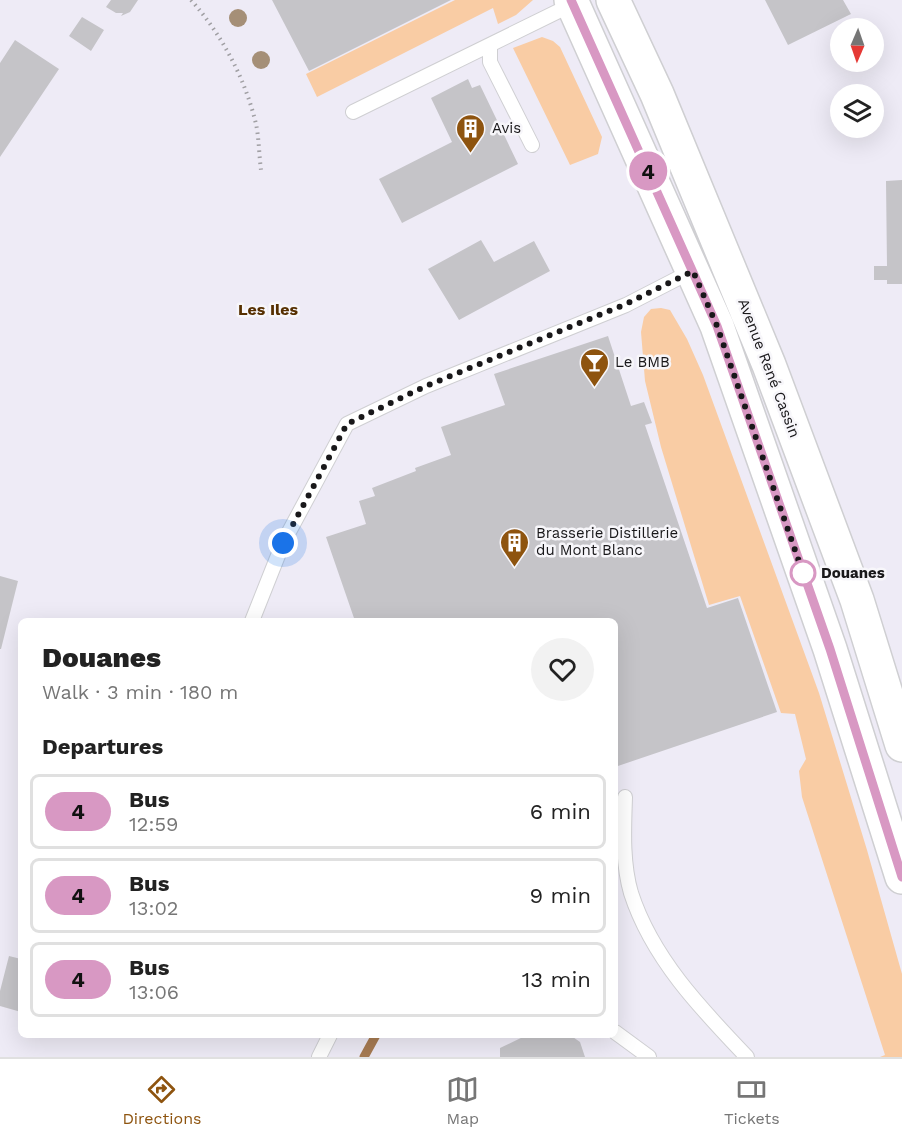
<!DOCTYPE html>
<html lang="en">
<head>
<meta charset="utf-8">
<style>
	:root { --surface:#fff; --page:#f2f2f2; --text:#222; --muted:#767676; --line:#e0e0e0; --accent:#8e540f }
	body { margin:0; font-family:"Work Sans",sans-serif; background:var(--page); color:var(--text); height:100vh; display:flex; flex-direction:column; font-size:22px; white-space:nowrap }
	* { box-sizing:border-box; margin:0 }
	p { font-size:20px; color:var(--muted) }
	.icon { flex:none; width:33px; height:33px; fill:none; stroke:currentColor; stroke-width:2; stroke-linecap:round; stroke-linejoin:round }
	.map { position:relative; flex:1; overflow:hidden }
	.details { position:absolute; left:18px; top:618px; width:600px; height:420px; display:flex; flex-direction:column; background:var(--surface); border-radius:9px; box-shadow:0 6px 24px #0002 }
	.details>* { flex:none }
	.badge { padding:0 12px; border-radius:20px; font-size:21px; line-height:39px }
	.needle { width:39px; rotate:182deg }
	.fabs { position:absolute; left:830px; top:18px; display:grid; gap:12px }
	.fabs a { display:grid; place-items:center; width:54px; height:54px; border-radius:50%; background:var(--surface); box-shadow:0 6px 24px #0002; font-size:30px }
	.you { position:absolute; width:30px; height:30px; margin:-15px; border:4px solid #fff; border-radius:50%; background:#1a73e8; box-shadow:0 0 0 9px #1a73e833 }
	.map>.badge { position:absolute; translate:-50% -50%; box-shadow:0 0 0 3px #fff }
	h2 { padding:0 24px; font-size:22px; line-height:54px }
	.round { display:grid; place-items:center; flex:none; width:63px; height:63px; border-radius:32px; background:var(--page) }
	.overview { display:flex; align-items:center; justify-content:space-between; height:102px; padding:0 24px }
	h1 { font-size:28px; font-weight:800; line-height:45px }
	ul { padding:0; list-style:none }
	li { display:flex; align-items:center; gap:18px; height:75px; margin:0 12px 9px; padding:0 12px; border:3px solid var(--line); border-radius:9px }
	li div { flex:1 }
	li b { display:block; font-size:22px }
	li em { font-style:normal }
	li .badge { min-width:66px; font-weight:700; text-align:center }
	.tab-bar { display:flex; justify-content:space-around; align-items:center; height:84px; border-top:2px solid var(--line); background:var(--surface); font-size:16px; color:var(--muted) }
	.tab-bar a { display:grid; justify-items:center; gap:3px }
	.tab-bar .current { color:var(--accent) }
	.map>svg:first-child { display:block }
	.built { fill:#eeebf6; fill-rule:evenodd }
	.green { fill:#f9cca4 }
	.lines { fill:none; stroke-linecap:round; stroke-linejoin:round }
	.stream { stroke:#a77b52; stroke-width:9 }
	.building { fill:#c5c4c8 }
	.service-casing { stroke:#cfcfd2; stroke-width:16 }
	.secondary-casing { stroke:#cfcfd2; stroke-width:36 }
	.path { stroke:#a09fa3; stroke-width:4; stroke-dasharray:1.5 4.5; stroke-linecap:butt }
	.service { stroke:#fff; stroke-width:14 }
	.secondary { stroke:#fff; stroke-width:33 }
	.tree { fill:#a58f77 }
	.line-casing { stroke:#fff; stroke-width:14 }
	.line { stroke:#d898c3; stroke-width:9 }
	.walk { stroke:#19181a; stroke-width:6; stroke-dasharray:0 10.8 }
	.stop-dot { fill:#fff; stroke:#d898c3; stroke-width:3 }
	.labels { text-anchor:middle; stroke-width:5; stroke-linejoin:round; paint-order:stroke }
	.poi-label { font-size:15px; fill:#19181a; stroke:#f7f6fa; text-anchor:start }
	.street-label { font-size:15px; fill:#19181a; stroke:#f7f6fa }
	.stop-label { font-size:15px; font-weight:bold; fill:#19181a; stroke:#f7f6fa; text-anchor:start }
	.neighbourhood-label { font-size:16px; font-weight:bold; fill:#562f00; stroke:#f7f6fa }
</style>
</head>
<body>
<div class="map">
<svg width="902" height="1057" viewBox="0 0 902 1057">
	<rect width="100%" height="100%" fill="#f7f6fa"/>
	<path class="built" d="M0,0H902V1057H0ZM840,28H873V62H840ZM840,94H873V128H840ZM21,621H615V1035H21Z"/>
	<path class="green" d="M455,0H533L516,15L498,24L493,8L317,97L306,74Z
		M542,37L553,41L560,47L602,137L598,154L570,165L513,48Z
		M661,308L670,310L687,339L703,375L819,693L867,850L902,974V1057H880L885,1055L802,797L799,771L806,759L795,714L781,713L740,596L709,605L661,447L645,381L641,332L644,317L651,309Z"/>
	<g class="lines">
		<path class="stream" d="M364,1057L376,1035"/>
	</g>
	<path class="building" d="M111,0H138L130,12L121,16L123,13H116L106,7Z
		M272,0H451L309,71Z
		M765,0H843L851,14L788,45Z
		M82,17L104,30L91,51L69,36Z
		M15,40L59,69L0,157V63Z
		M468,79L472,88L480,85L518,164L402,223L379,179L452,142L431,98Z
		M902,180V284H887V280H874V266H887L886,181Z
		M481,240L494,262L534,241L550,271L459,320L428,269Z
		M608,336L631,406L644,402L652,423L645,425L707,608L738,598L777,712L615,767V621H355L326,537L366,524L359,501L375,496L372,488L416,471L415,468L451,455L441,427L505,405L494,374Z
		M0,576L18,581L1,649H0Z
		M9,956L21,959V1012L0,1006V991Z
		M527,1035H570L580,1042L585,1057H500V1048Z"/>
	<g class="lines">
		<defs>
			<path id="service" d="M490,45V62L532,145
				M353,112L573,4
				M252,621L283,543L347,424L426,386L626,305L694,270
				M625,797C624,828 622,862 631,893C652,958 701,1009 747,1057
				M615,1032L649,1057
				M319,1057L330,1035"/>
			<path id="secondary" d="M571,0L717,326L830,649L902,877
				M613,0L657,94L769,365L857,600L902,745"/>
		</defs>
		<use href="#service" class="service-casing"/>
		<use href="#secondary" class="secondary-casing"/>
		<path class="path" d="M191,0C222,35 245,78 256,124C259,138 259,155 261,170"/>
		<use href="#service" class="service"/>
		<use href="#secondary" class="secondary"/>
	</g>
	<g class="tree">
		<circle cx="238" cy="18" r="9"/>
		<circle cx="261" cy="60" r="9"/>
	</g>
	<g class="lines">
		<defs>
			<path id="line" d="M571,0L717,326L830,649L902,877"/>
		</defs>
		<use href="#line" class="line-casing"/>
		<use href="#line" class="line"/>
		<path class="walk" d="M283,543L347,424L426,386L626,304L693,271L717,326L803,573"/>
	</g>
	<defs>
		<symbol id="building-pin" viewBox="-11 -11 22 30"><path d="M0 17L-7.5 6A9.5 9.5 0 1 1 7.5 6Z" fill="#8e540f" stroke="#f7f6fa"/><path d="M-4-6H4V6H1V3H-1V6H-4ZM-2.5-4.3h1.7v1.8h-1.7ZM.8-4.3h1.7v1.8H.8ZM-2.5-1h1.7V.8h-1.7ZM.8-1h1.7V.8H.8Z" fill="#fff"/></symbol>
		<symbol id="bar-pin" viewBox="-11 -11 22 30"><path d="M0 17L-7.5 6A9.5 9.5 0 1 1 7.5 6Z" fill="#8e540f" stroke="#f7f6fa"/><path d="M-6-5H6L.8 .8V4.5H3.5V6h-7V4.5H-.8V.8Z" fill="#fff"/></symbol>
	</defs>
	<g fill-rule="evenodd">
		<use href="#building-pin" x="454" y="112" width="33" height="45"/>
		<use href="#bar-pin" x="578" y="346" width="33" height="45"/>
		<use href="#building-pin" x="498" y="526" width="33" height="45"/>
	</g>
	<circle class="stop-dot" cx="803" cy="573" r="12"/>
	<g class="labels">
		<g class="poi-label">
			<text x="492" y="133">Avis</text>
			<text x="615" y="367">Le BMB</text>
			<text x="536" y="538">Brasserie Distillerie<tspan x="536" dy="17">du Mont Blanc</tspan></text>
		</g>
		<g class="street-label">
			<text transform="translate(769 368) rotate(69)" y="5">Avenue René Cassin</text>
		</g>
		<g class="stop-label">
			<text x="821" y="578">Douanes</text>
		</g>
		<g class="neighbourhood-label">
			<text x="268" y="315">Les Iles</text>
		</g>
	</g>
</svg>
<div class="fabs">
<a><svg class="needle" viewBox="-14 -14 28 28"><path d="M0-13l5 13h-10z" fill="#e53935"/><path d="M0 13l5-13h-10z" fill="#767676"/></svg></a>
<a><svg class="icon" aria-label="layers" viewBox="0 0 24 24"><path d="M12 4l9 5-9 5-9-5zM3 14l9 5 9-5"/></svg></a>
</div>
<div class="you" style="left:283px;top:543px"></div>
<b class="badge" style="left:648px;top:171px;background:#d898c3;color:#111">4</b>
<section class="details">
<div class="overview"><div><h1>Douanes</h1><p>Walk · 3 min · 180 m</p></div><a class="round"><svg class="icon" aria-label="heart" viewBox="0 0 24 24"><path d="M12 20l-8-8c-3-5 5-10 8-4 3-6 11-1 8 4z"/></svg></a></div>
<h2>Departures</h2>
<ul>
<li><span class="badge" style="background:#d898c3;color:#111">4</span><div><b>Bus</b><p>12:59</p></div><em>6 min</em></li>
<li><span class="badge" style="background:#d898c3;color:#111">4</span><div><b>Bus</b><p>13:02</p></div><em>9 min</em></li>
<li><span class="badge" style="background:#d898c3;color:#111">4</span><div><b>Bus</b><p>13:06</p></div><em>13 min</em></li>
</ul>
</section>
</div>
<nav class="tab-bar">
<a class="current"><svg class="icon" aria-label="directions" viewBox="0 0 24 24"><path d="M12 3l9 9-9 9-9-9zM9 14v-3h6M13 9l2 2-2 2"/></svg>Directions</a>
<a><svg class="icon" aria-label="map" viewBox="0 0 24 24"><path d="M3 6l6-2 6 2 6-2v14l-6 2-6-2-6 2zM9 4v14M15 6v14"/></svg>Map</a>
<a><svg class="icon" aria-label="tickets" viewBox="0 0 24 24"><path d="M3 7h18v10H3zM15 7v10"/></svg>Tickets</a>
</nav>
</body>
</html>
